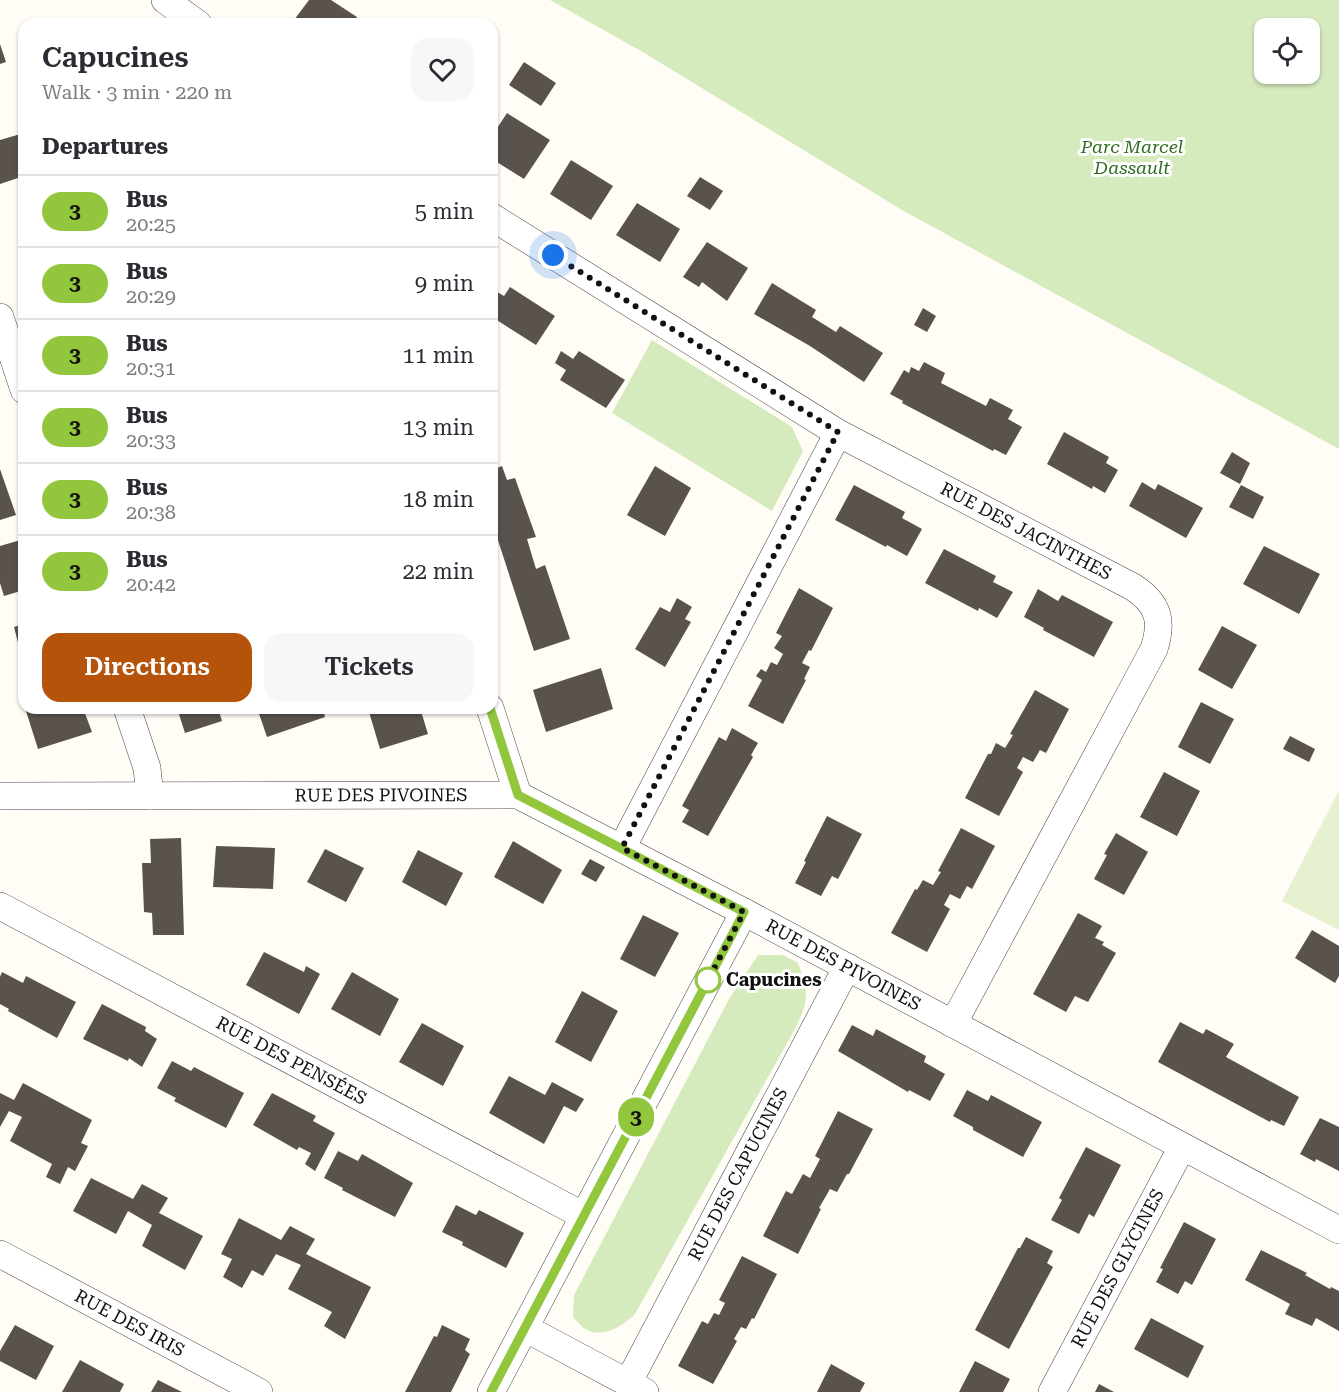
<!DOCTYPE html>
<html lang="en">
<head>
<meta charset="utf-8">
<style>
	:root { --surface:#fff; --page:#f7f7f7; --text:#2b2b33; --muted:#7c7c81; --line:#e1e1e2; --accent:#b45309 }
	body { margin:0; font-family:"Roboto Serif",serif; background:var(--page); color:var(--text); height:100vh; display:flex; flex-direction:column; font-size:22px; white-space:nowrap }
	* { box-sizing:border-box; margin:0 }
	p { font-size:20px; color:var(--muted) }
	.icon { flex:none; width:33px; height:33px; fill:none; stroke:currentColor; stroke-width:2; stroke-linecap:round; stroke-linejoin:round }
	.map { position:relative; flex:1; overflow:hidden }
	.drawer { position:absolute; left:18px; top:18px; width:480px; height:696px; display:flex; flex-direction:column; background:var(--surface); border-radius:18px; box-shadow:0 2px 4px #0004 }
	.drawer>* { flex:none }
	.badge { padding:0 12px; border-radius:20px; font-size:21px; line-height:39px }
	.buttons { position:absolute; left:1254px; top:18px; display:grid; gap:12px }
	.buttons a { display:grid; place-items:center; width:66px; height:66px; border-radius:12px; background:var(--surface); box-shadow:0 2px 4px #0004; font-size:30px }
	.you { position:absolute; width:30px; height:30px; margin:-15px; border:4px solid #fff; border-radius:50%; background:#1a73e8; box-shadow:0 0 0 9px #1a73e833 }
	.map>.badge { position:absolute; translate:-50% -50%; box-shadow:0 0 0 3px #fff }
	h2 { padding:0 24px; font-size:22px; line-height:54px }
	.round { display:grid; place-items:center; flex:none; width:63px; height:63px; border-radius:18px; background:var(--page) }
	.head { display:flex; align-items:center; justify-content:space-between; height:102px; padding:0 24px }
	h1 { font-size:28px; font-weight:600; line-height:45px }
	.cta { display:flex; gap:12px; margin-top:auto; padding:12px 24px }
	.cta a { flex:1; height:69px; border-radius:18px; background:var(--accent); color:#fff; font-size:24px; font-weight:600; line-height:69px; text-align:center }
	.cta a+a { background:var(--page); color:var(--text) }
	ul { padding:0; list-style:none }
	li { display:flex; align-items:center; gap:18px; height:72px; padding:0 24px; border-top:2px solid var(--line) }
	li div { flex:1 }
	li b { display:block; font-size:22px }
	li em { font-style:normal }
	li .badge { min-width:66px; font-weight:700; text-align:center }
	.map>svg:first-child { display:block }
	.green { fill:#d5ebbd; fill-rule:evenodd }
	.pitch { fill:#e6f2cf }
	.building { fill:#5a524d }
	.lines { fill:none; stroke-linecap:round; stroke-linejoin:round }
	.minor-casing { stroke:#444; stroke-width:28 }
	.minor { stroke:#fff; stroke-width:27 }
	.line-casing { stroke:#fff; stroke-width:14 }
	.line { stroke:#92c73d; stroke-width:9 }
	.walk { stroke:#111; stroke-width:6; stroke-dasharray:0 10.8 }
	.stop-dot { fill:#fff; stroke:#92c73d; stroke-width:3 }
	.labels { text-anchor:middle; stroke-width:6; stroke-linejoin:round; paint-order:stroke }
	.park-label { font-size:18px; font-style:italic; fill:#2f6b1f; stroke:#fff }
	.street-label { font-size:18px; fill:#111; stroke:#fff }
	.stop-label { font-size:18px; font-weight:bold; fill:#111; stroke:#fff; text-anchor:start }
</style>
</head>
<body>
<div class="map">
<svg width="1339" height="1392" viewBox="0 0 1339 1392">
	<rect width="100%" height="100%" fill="#fffdf5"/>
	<path class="green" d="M550,0H1339V449L902,210L641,51ZM1264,28H1310V74H1264Z
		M652,340L792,427L803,451L772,511L612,413Z
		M758,955H783L798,963C809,994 809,1000 795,1029L635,1314C623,1326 604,1338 587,1330C582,1328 577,1321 573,1317L574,1295L729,999Z"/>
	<path class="pitch" d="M1339,790V930L1282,901Z"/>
	<path class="building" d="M309,0H331L357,17L353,24H291Z
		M0,44L6,62L0,64Z
		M524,62L556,83L541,106L509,85Z
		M507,113L550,140L524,179L492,159V136Z
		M24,133V176L0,184V140Z
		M571,160L613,186L591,220L550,194Z
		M700,177L723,191L710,210L687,196Z
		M637,203L680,229L660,262L616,235Z
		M707,242L748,268L727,301L702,282L699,287L683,277Z
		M772,283L816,310L812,317L836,332L840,326L883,353L864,382L810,346L754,314Z
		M510,287L555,316L536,345L492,317L496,308L492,306V289L504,296Z
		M923,308L936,316L927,332L914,325Z
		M561,351L573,359L579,351L625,380L606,408L560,380L566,370L555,363Z
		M924,362L945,373L941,383L986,406L990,398L1013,410L1008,419L1022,427L1006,455L994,449L993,451L902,403L903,401L890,394L904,370L909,373L911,367L919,371Z
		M1064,432L1109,457L1106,463L1118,470L1105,493L1093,486L1092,489L1047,464Z
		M1232,452L1250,463L1240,484L1220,473Z
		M502,466L507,480L515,478L536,537L527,539L536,569L545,565L570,639L534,651L492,522V470Z
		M655,466L691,488L665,536L627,515Z
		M0,469L16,515L0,520Z
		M1142,482L1155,490L1158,484L1203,508L1186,538L1129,506Z
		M854,485L905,512L902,518L922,529L907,556L887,545L886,547L835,520Z
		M1241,485L1264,497L1253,519L1229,507Z
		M24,539V590L4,596L0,583V546Z
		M1264,546L1320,574L1299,614L1243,584Z
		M944,549L996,576L993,582L1013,592L997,618L979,608L978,611L925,583Z
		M799,588L833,608L811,651L809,650L802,663L810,667L804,679L806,680L783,724L748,706L762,680L756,676L761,669L766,672L771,662L777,665L783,654L774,648L782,636L776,633Z
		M1038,589L1058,601L1062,595L1113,622L1094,657L1043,630L1044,628L1024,617Z
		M677,598L692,607L685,619L691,622L665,667L635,649L660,607L670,612Z
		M24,624V662H23L14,627Z
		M1222,626L1257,645L1232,689L1198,670Z
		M601,668L613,709L546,732L533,690Z
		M1035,690L1069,709L1046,753L1040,750L1033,762L1023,757L1017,768L1023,772L999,816L965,798L988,754H991L996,743L1005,748L1013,735L1010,734Z
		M1201,702L1234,719L1210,764L1178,747Z
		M34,708H83L92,732L38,749L26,711Z
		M177,708H218L222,721L185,733Z
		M257,708H323L325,717L267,737Z
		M383,708H420L428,734L380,749L369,712Z
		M732,728L758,743L751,755L753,757L708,836L682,822L689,810L682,806L719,737L726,741Z
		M1290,736L1315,749L1309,762L1283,749Z
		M1164,772L1200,791L1177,836L1140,817Z
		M827,816L862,834L838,879L832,876L821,896L795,883L806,862L804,861Z
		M961,828L995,846L972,889L967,886L960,899L950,894L944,905L950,909L927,952L891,933L915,889L917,890L923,880L933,885L941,872L938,871Z
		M1116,833L1148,852L1124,895L1094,879L1107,855L1104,854Z
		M181,838L184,935H153L152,913L144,912L142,863H151L150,839Z
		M513,841L562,870L543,904L494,877Z
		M216,846L275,848L273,889L213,887Z
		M325,849L364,868L346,902L307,882Z
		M418,850L463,873L446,906L402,882Z
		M590,859L605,867L596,882L581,874Z
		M1078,913L1102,926L1095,938L1104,942L1102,945L1116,953L1088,1002L1075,996L1066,1012L1033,994Z
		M643,915L679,933L655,977L620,959Z
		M1312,930L1339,946V976L1335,983L1295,958Z
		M264,952L304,972L306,966L320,974L299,1014L246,985Z
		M2,972L23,983L26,976L76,1002L57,1038L8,1011L9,1009L0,1004V977Z
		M352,972L399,999L380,1036L331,1009Z
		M582,991L618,1011L591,1062L555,1042Z
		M102,1004L146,1027L145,1031L157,1039L142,1067L129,1058L128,1061L83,1039Z
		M1180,1022L1203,1034L1206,1029L1234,1044L1226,1057L1299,1097L1284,1126L1271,1120L1270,1122L1158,1062Z
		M422,1023L464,1046L443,1086L399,1062Z
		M852,1025L873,1036L876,1029L926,1056L924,1062L945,1074L930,1101L909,1090L908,1092L838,1051Z
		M172,1061L191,1071L194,1067L244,1093L226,1128L174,1101L176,1098L157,1088Z
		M509,1076L545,1095L552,1082L584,1099L576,1112L564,1106L544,1144L489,1113Z
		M23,1083L92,1120L81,1143L88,1146L75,1171L68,1167L60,1184L46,1177L52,1164L10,1141L22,1117L9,1111L0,1127V1093L14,1100Z
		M967,1090L988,1101L991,1095L1042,1122L1023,1157L973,1130V1127L953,1116Z
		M272,1093L316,1116L313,1121L335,1133L315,1171L305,1164L311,1153L299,1147L297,1150L253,1125Z
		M838,1111L873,1129L849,1174H847L837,1192L830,1189L819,1208L821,1209L798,1254L763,1236L786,1191L792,1194L803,1174L810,1178L820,1159L815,1156Z
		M1320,1118L1339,1127V1171L1316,1159L1315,1162L1300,1154Z
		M1086,1147L1121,1165L1094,1217L1089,1214L1079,1234L1051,1220L1062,1200L1059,1198Z
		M338,1151L358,1161L362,1154L413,1183L395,1217L342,1190L343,1188L324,1178Z
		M91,1178L133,1199L142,1184L168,1198L159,1213L203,1236L185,1270L142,1246L152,1225L128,1211L116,1234L73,1211Z
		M456,1205L476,1215L479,1210L524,1233L506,1268L462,1245L463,1242L442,1232Z
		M239,1218L281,1240L290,1226L315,1239L306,1254L371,1287L345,1339L324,1326L332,1312L288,1289L301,1265L276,1254L263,1276L252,1270L242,1288L223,1277L232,1259L221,1254Z
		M1184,1222L1216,1239L1192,1285L1185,1281L1178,1294L1156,1282L1163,1269L1160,1268Z
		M1026,1237L1053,1251L1047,1263L1053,1267L1009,1349L975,1330L1018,1248H1020Z
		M1261,1250L1307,1273L1305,1275L1330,1289L1331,1287L1339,1291V1331L1316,1318L1312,1326L1285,1314L1290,1304L1245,1280Z
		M742,1256L777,1274L754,1319L752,1318L746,1329L741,1327L734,1339L737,1341L713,1384L678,1366L702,1321L708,1324L714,1313L719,1315L725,1303L719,1300Z
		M1151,1318L1204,1346L1188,1378L1134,1349Z
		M15,1325L54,1346L36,1380L0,1361V1351Z
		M442,1325L470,1339L465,1350L470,1354L451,1392H405L434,1336L437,1337Z
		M80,1360L124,1384L120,1392H62Z
		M975,1361L1010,1379L1003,1392H959Z
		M831,1364L865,1383L860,1392H817Z
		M158,1380L182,1392H151Z
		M1099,1384L1114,1392H1095Z"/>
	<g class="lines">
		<defs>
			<g id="minor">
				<path d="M165,0L198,24"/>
				<path id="s1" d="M492,217L838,433L1133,587C1159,604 1163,621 1154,649L953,1024"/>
				<path d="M0,317L24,390"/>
				<path d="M127,708L147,768L150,796"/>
				<path d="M490,708L518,795"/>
				<path id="s2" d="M0,796L518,795L744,912L1339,1230"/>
				<path d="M622,848L838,433"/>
				<path id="s3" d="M0,906L584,1216"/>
				<path id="s4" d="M0,1254L259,1392"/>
				<path d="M525,1328L645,1392"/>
				<path id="s5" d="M628,1383L847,967"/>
				<path d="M491,1392L744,912"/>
				<path id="s6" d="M1052,1392L1182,1147"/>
			</g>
		</defs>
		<use href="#minor" class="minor-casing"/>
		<use href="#minor" class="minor"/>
	</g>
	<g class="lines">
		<defs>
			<path id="line" d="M490,708L518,795L744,912L491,1392"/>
		</defs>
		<use href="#line" class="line-casing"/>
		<use href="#line" class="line"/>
		<path class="walk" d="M553,255L838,432L622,848L744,912L708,980"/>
	</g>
	<circle class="stop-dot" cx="708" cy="980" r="12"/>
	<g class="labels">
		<g class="park-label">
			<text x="1132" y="153">Parc Marcel<tspan x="1132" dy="21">Dassault</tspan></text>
		</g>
		<g class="street-label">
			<text dy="6" stroke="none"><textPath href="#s1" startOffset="620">RUE DES JACINTHES</textPath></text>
			<text dy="6" stroke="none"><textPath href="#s2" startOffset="381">RUE DES PIVOINES</textPath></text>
			<text dy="6" stroke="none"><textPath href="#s2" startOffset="885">RUE DES PIVOINES</textPath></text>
			<text dy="6" stroke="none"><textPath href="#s3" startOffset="330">RUE DES PENSÉES</textPath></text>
			<text dy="6" stroke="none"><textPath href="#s5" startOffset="236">RUE DES CAPUCINES</textPath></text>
			<text dy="6" stroke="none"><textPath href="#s6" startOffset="140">RUE DES GLYCINES</textPath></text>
			<text dy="6" stroke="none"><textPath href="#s4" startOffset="147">RUE DES IRIS</textPath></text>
		</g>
		<g class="stop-label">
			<text x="726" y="986">Capucines</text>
		</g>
	</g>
</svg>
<div class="buttons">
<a><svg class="icon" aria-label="locate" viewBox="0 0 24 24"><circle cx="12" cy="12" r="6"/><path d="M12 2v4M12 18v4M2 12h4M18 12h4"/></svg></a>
</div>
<div class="you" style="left:553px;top:255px"></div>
<b class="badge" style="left:636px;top:1117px;background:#92c73d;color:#111">3</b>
<section class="drawer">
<div class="head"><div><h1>Capucines</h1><p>Walk · 3 min · 220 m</p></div><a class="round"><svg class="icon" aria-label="heart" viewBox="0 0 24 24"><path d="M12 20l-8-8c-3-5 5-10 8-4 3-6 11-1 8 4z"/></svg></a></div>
<h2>Departures</h2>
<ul>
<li><span class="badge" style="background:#92c73d;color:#111">3</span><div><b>Bus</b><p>20:25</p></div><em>5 min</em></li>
<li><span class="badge" style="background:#92c73d;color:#111">3</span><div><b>Bus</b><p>20:29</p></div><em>9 min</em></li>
<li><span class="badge" style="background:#92c73d;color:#111">3</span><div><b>Bus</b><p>20:31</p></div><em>11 min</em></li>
<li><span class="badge" style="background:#92c73d;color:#111">3</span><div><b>Bus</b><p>20:33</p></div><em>13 min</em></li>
<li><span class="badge" style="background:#92c73d;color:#111">3</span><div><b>Bus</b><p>20:38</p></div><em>18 min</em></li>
<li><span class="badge" style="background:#92c73d;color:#111">3</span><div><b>Bus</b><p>20:42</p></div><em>22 min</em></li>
</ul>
<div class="cta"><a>Directions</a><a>Tickets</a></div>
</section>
</div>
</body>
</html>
